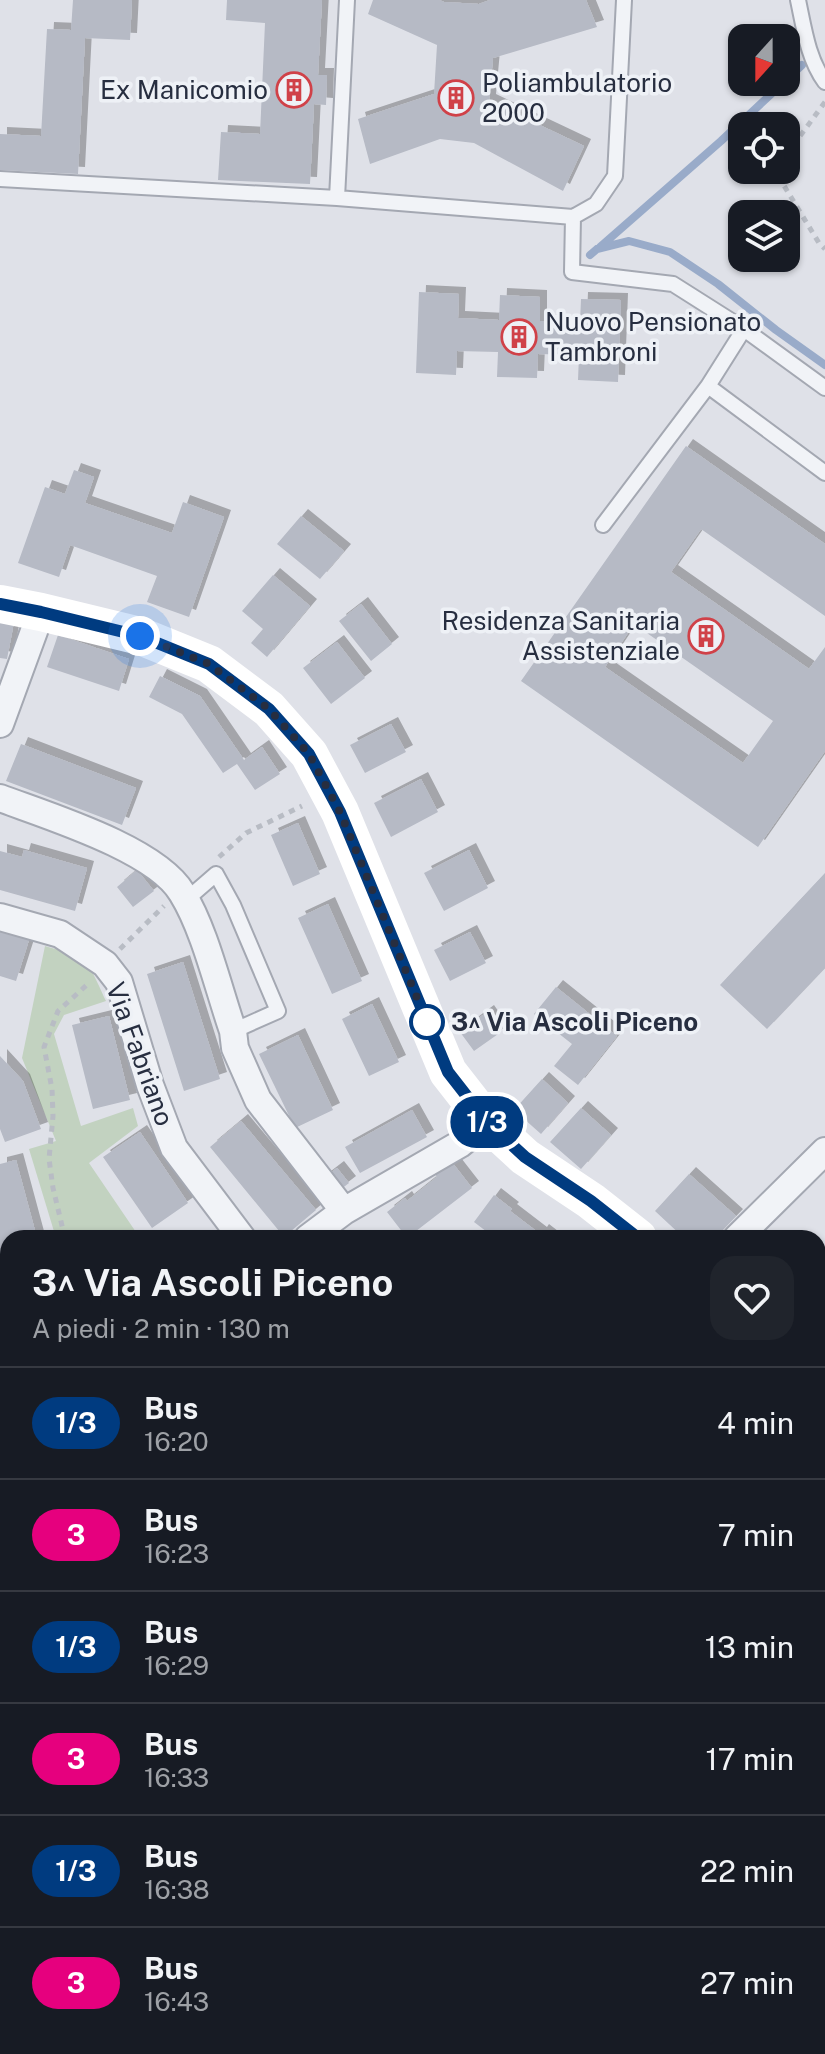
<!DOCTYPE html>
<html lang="it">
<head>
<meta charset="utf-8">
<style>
	:root { --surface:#171b24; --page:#20242c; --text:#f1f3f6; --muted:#9ea1a6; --line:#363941 }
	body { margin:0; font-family:"Public Sans",sans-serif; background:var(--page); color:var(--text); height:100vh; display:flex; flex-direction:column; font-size:30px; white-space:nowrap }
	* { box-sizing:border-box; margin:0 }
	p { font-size:26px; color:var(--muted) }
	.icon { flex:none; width:44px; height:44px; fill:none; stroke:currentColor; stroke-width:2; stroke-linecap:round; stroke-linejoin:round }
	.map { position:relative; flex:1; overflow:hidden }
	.details { position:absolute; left:0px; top:1230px; width:826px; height:824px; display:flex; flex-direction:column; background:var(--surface); border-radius:24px 24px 0 0; box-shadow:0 2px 6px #0004 }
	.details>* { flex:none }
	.badge { padding:0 16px; border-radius:26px; font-size:28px; line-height:52px }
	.needle { width:52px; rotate:201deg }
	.controls { position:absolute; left:728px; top:24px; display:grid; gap:16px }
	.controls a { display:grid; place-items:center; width:72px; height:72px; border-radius:16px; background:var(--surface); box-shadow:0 2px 6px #0004; font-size:40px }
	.you { position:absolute; width:40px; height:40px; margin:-20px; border:6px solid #fff; border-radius:50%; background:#1a73e8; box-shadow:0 0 0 12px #1a73e833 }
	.map>.badge { position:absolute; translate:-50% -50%; box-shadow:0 0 0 4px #fff }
	.round { display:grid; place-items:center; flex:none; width:84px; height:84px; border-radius:24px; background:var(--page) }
	.head { display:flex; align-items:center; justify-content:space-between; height:136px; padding:0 32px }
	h1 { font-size:38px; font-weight:700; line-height:60px }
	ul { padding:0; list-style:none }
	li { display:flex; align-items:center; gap:24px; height:112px; padding:0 32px; border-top:2px solid var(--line) }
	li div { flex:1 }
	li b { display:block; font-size:30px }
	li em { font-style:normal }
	li .badge { min-width:88px; font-weight:700; text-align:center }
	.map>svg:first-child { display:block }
	.green { fill:#c2d2c0 }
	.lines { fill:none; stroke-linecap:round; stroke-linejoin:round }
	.stream { stroke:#99abc9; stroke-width:8 }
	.building { fill:#b6bac5; fill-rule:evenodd; filter:url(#shadow) }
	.lane-casing { stroke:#a4a8b2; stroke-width:18 }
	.street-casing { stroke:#a4a8b2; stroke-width:30 }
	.path { stroke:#b8bcc4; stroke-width:5; stroke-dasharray:6 6; stroke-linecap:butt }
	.lane { stroke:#f1f3f7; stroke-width:14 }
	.street { stroke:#f1f3f7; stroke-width:26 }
	.secondary { stroke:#fff; stroke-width:38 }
	.line-casing { stroke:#fff; stroke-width:18 }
	.line { stroke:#003b80; stroke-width:12 }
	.walk { stroke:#272e40; stroke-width:8; stroke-dasharray:0 14.4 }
	.stop-dot { fill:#fff; stroke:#003b80; stroke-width:4 }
	.labels { text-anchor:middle; stroke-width:7; stroke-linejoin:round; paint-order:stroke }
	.poi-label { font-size:26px; fill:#272e40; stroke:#eef1f6; text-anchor:start }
	.stop-label { font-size:26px; font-weight:bold; fill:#272e40; stroke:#eef1f6; text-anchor:start }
	.street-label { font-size:26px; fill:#272e40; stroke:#eef1f6 }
</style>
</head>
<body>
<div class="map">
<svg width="825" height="2054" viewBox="0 0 825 2054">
	<defs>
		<filter id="shadow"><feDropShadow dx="7" dy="-7" stdDeviation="0" flood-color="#0004"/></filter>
	</defs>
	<rect width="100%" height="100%" fill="#dfe1e8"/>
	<path class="green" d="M45,946C89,959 87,959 106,1001L64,1015L54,1034L81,1126L133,1108L138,1126L89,1163L140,1238H56L29,1149L56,1141L22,1058Z
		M44,2046H117L121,2054H24Z
		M230,2046H517L519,2054H231Z"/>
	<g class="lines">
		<path class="stream" d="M786,80L802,65
			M600,247L721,141L784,82
			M590,255L597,249L629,241L670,252L718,284L776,330L825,365"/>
	</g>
	<path class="building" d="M73,0H132L130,40L85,38L78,174L0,170V134L41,136L47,29L71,30Z
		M227,0H322L318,75H327L326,105L314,104L310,184L218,180L221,132L260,134L265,23L226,20Z
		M373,0H439L444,2L479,4L490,0H586L597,27L493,58L489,101L584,146L563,191L474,143L440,139L370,164L358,119L434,94L437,45L368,14Z
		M419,292L459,294L458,318L499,320L500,295L540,297V321L580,323L581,299L621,300L618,382L578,380L579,355L538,354L537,378L497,377L498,352L457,351L456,375L416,373Z
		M686,446L825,544V616L701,529L671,572L809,669L825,647V751L758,847L521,681ZM634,624L773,721L743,763L605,667Z
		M74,470L94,477L85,503L172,533L183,502L224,517L189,617L147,602L157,576L70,545L59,577L18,563L45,487L65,494Z
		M301,516L344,551L320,579L277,544Z
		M273,575L310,606L267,657L251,643L263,629L242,611Z
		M361,604L392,644L371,661L339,621Z
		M0,620L14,622L7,659L0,658Z
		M58,635L129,659L119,691L47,667Z
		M337,642L365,678L331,704L303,668Z
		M160,676L200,696L244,760L262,747L280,774L255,790L237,764L223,773L182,714L149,697Z
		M391,724L406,752L365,773L350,745Z
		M21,744L136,788L122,825L6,781Z
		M421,779L438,812L391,837L374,803Z
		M298,823L320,874L293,886L271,835Z
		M24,850L87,868L75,911L0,890V851L22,857Z
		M469,850L488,888L444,911L424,873Z
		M137,870L154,891L133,907L117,887Z
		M825,873V968L767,1029L720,985Z
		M328,904L362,981L332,994L298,918Z
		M0,931L29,940L16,981L0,976Z
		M470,932L486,963L450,981L434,950Z
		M183,962L220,1079L184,1091L147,974Z
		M556,987L617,1036L578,1085L554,1066L572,1044L534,1014Z
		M372,1004L399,1062L369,1076L342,1019Z
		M487,1012L501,1032L474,1051L460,1032Z
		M109,1016L130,1100L93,1109L72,1025Z
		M298,1035L333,1110L295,1128L259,1054Z
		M0,1056L23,1081L41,1129L5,1142L0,1129Z
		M542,1079L568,1103L541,1134L514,1110Z
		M581,1108L611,1135L581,1169L550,1142Z
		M412,1110L427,1137L360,1173L345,1147Z
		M241,1121L316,1210L284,1237L210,1147Z
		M140,1132L188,1203L152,1228L103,1157Z
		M16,1160L37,1238H8V1254L0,1256V1164Z
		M451,1161L472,1188L407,1238L387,1212L405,1198L407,1201L437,1177L435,1174Z
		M337,1168L349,1183L336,1193L324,1178Z
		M689,1174L736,1216L715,1238H684L655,1211Z
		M494,1195L512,1209L510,1211L540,1234L542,1231L551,1238H495L474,1222Z
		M825,1429V1481H818V1430Z
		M0,1470L8,1476V1499L0,1510Z
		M0,1520L8,1526V1565L0,1576Z
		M818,1688L825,1695V1765L818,1757Z
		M825,1813V1865L818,1857V1819Z
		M818,1889L825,1896V1913L818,1920Z
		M825,2033V2054H806L804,2051L810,2046H818V2039Z
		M647,2046H750L741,2054H654Z"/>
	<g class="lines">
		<defs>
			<path id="lane" d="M798,0C804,28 808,59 825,82
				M0,179L337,198L347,0
				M337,198L573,217L596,204L615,176L624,0
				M573,217L572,272L673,284L744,329L825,388
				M708,386L825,473
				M603,525L708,386L744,329
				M186,900L216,874L233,905L278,1011L233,1031
				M818,1559L825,1560
				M0,1593L8,1585
				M0,1669L8,1674"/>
			<path id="street" d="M0,724L41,612
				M0,798C48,816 156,849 182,893C205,930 218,988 233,1031L235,1048L258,1100L344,1211
				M0,917L60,934L105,964L119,982L150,1085L174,1148L242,1238
				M308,1238L344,1211L460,1144L487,1122
				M737,1238L825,1151
				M818,1350H825
				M0,1612L8,1617
				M135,2046L137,2054"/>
		</defs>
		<use href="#lane" class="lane-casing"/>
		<use href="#street" class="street-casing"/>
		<path class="path" d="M825,102L795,143L783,184L819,243L825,249
			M219,857L246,833L302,806
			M120,949L164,906
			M65,1238L53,1188L49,1159L53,1116L52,1089L44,1047L58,1011L89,983
			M818,1780L825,1789
			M818,1871L825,1878"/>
		<use href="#lane" class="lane"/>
		<use href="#street" class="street"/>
		<path class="secondary" d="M0,604L41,612L140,636L209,664L269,709L309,754L340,812L448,1072L487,1122L525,1157L591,1201L638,1238
			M0,1347L8,1379
			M818,1641L825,1650
			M818,1969L825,1977"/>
	</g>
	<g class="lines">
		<defs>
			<path id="line" d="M0,604L41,612L140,636L209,664L269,709L309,754L340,812L448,1072L487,1122L525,1157L591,1201L638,1238"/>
		</defs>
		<use href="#line" class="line-casing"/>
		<use href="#line" class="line"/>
		<path class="walk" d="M140,636L209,664L269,709L309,754L340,812L427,1022"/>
	</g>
	<defs>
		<symbol id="building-ring" viewBox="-11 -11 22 22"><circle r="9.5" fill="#eef1f6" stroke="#d04148" stroke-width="1.5"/><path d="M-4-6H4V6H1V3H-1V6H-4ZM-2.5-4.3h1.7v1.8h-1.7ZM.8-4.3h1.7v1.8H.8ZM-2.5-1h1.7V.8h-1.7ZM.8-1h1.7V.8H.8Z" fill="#d04148"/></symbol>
	</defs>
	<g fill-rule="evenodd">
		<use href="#building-ring" x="274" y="70" width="40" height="40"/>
		<use href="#building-ring" x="436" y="78" width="40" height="40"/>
		<use href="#building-ring" x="499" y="317" width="40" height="40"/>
		<use href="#building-ring" x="686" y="616" width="40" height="40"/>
	</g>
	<circle class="stop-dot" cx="427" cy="1022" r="16"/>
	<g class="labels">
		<g class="poi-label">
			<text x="482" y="92">Poliambulatorio<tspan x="482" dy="30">2000</tspan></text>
			<text x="268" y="99" text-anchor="end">Ex Manicomio</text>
			<text x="545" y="331">Nuovo Pensionato<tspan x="545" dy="30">Tambroni</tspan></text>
			<text x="680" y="630" text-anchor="end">Residenza Sanitaria<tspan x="680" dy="30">Assistenziale</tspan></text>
		</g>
		<g class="stop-label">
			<text x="451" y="1031">3^ Via Ascoli Piceno</text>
		</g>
		<g class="street-label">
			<text transform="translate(140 1054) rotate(70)" y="9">Via Fabriano</text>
		</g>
	</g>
</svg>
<div class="controls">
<a><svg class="needle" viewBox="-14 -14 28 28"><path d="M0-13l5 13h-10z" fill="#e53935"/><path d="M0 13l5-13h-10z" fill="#9ea1a6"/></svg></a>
<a><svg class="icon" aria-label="locate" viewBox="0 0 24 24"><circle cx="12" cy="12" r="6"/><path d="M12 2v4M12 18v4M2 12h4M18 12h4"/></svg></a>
<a><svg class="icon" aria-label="layers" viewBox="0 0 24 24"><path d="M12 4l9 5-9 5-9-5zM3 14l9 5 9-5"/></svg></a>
</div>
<div class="you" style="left:140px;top:636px"></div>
<b class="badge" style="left:487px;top:1122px;background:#003b80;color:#fff">1/3</b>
<section class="details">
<div class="head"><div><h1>3^ Via Ascoli Piceno</h1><p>A piedi · 2 min · 130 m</p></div><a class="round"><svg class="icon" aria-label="heart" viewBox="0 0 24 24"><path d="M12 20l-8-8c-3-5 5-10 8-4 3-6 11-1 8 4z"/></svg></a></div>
<ul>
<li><span class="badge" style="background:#003b80;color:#fff">1/3</span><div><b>Bus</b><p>16:20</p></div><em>4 min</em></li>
<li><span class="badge" style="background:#e6007e;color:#fff">3</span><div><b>Bus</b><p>16:23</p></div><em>7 min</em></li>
<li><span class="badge" style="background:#003b80;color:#fff">1/3</span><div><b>Bus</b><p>16:29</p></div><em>13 min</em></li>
<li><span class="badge" style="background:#e6007e;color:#fff">3</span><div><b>Bus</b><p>16:33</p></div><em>17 min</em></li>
<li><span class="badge" style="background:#003b80;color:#fff">1/3</span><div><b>Bus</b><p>16:38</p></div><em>22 min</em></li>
<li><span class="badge" style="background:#e6007e;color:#fff">3</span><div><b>Bus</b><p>16:43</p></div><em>27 min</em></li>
</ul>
</section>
</div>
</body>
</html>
